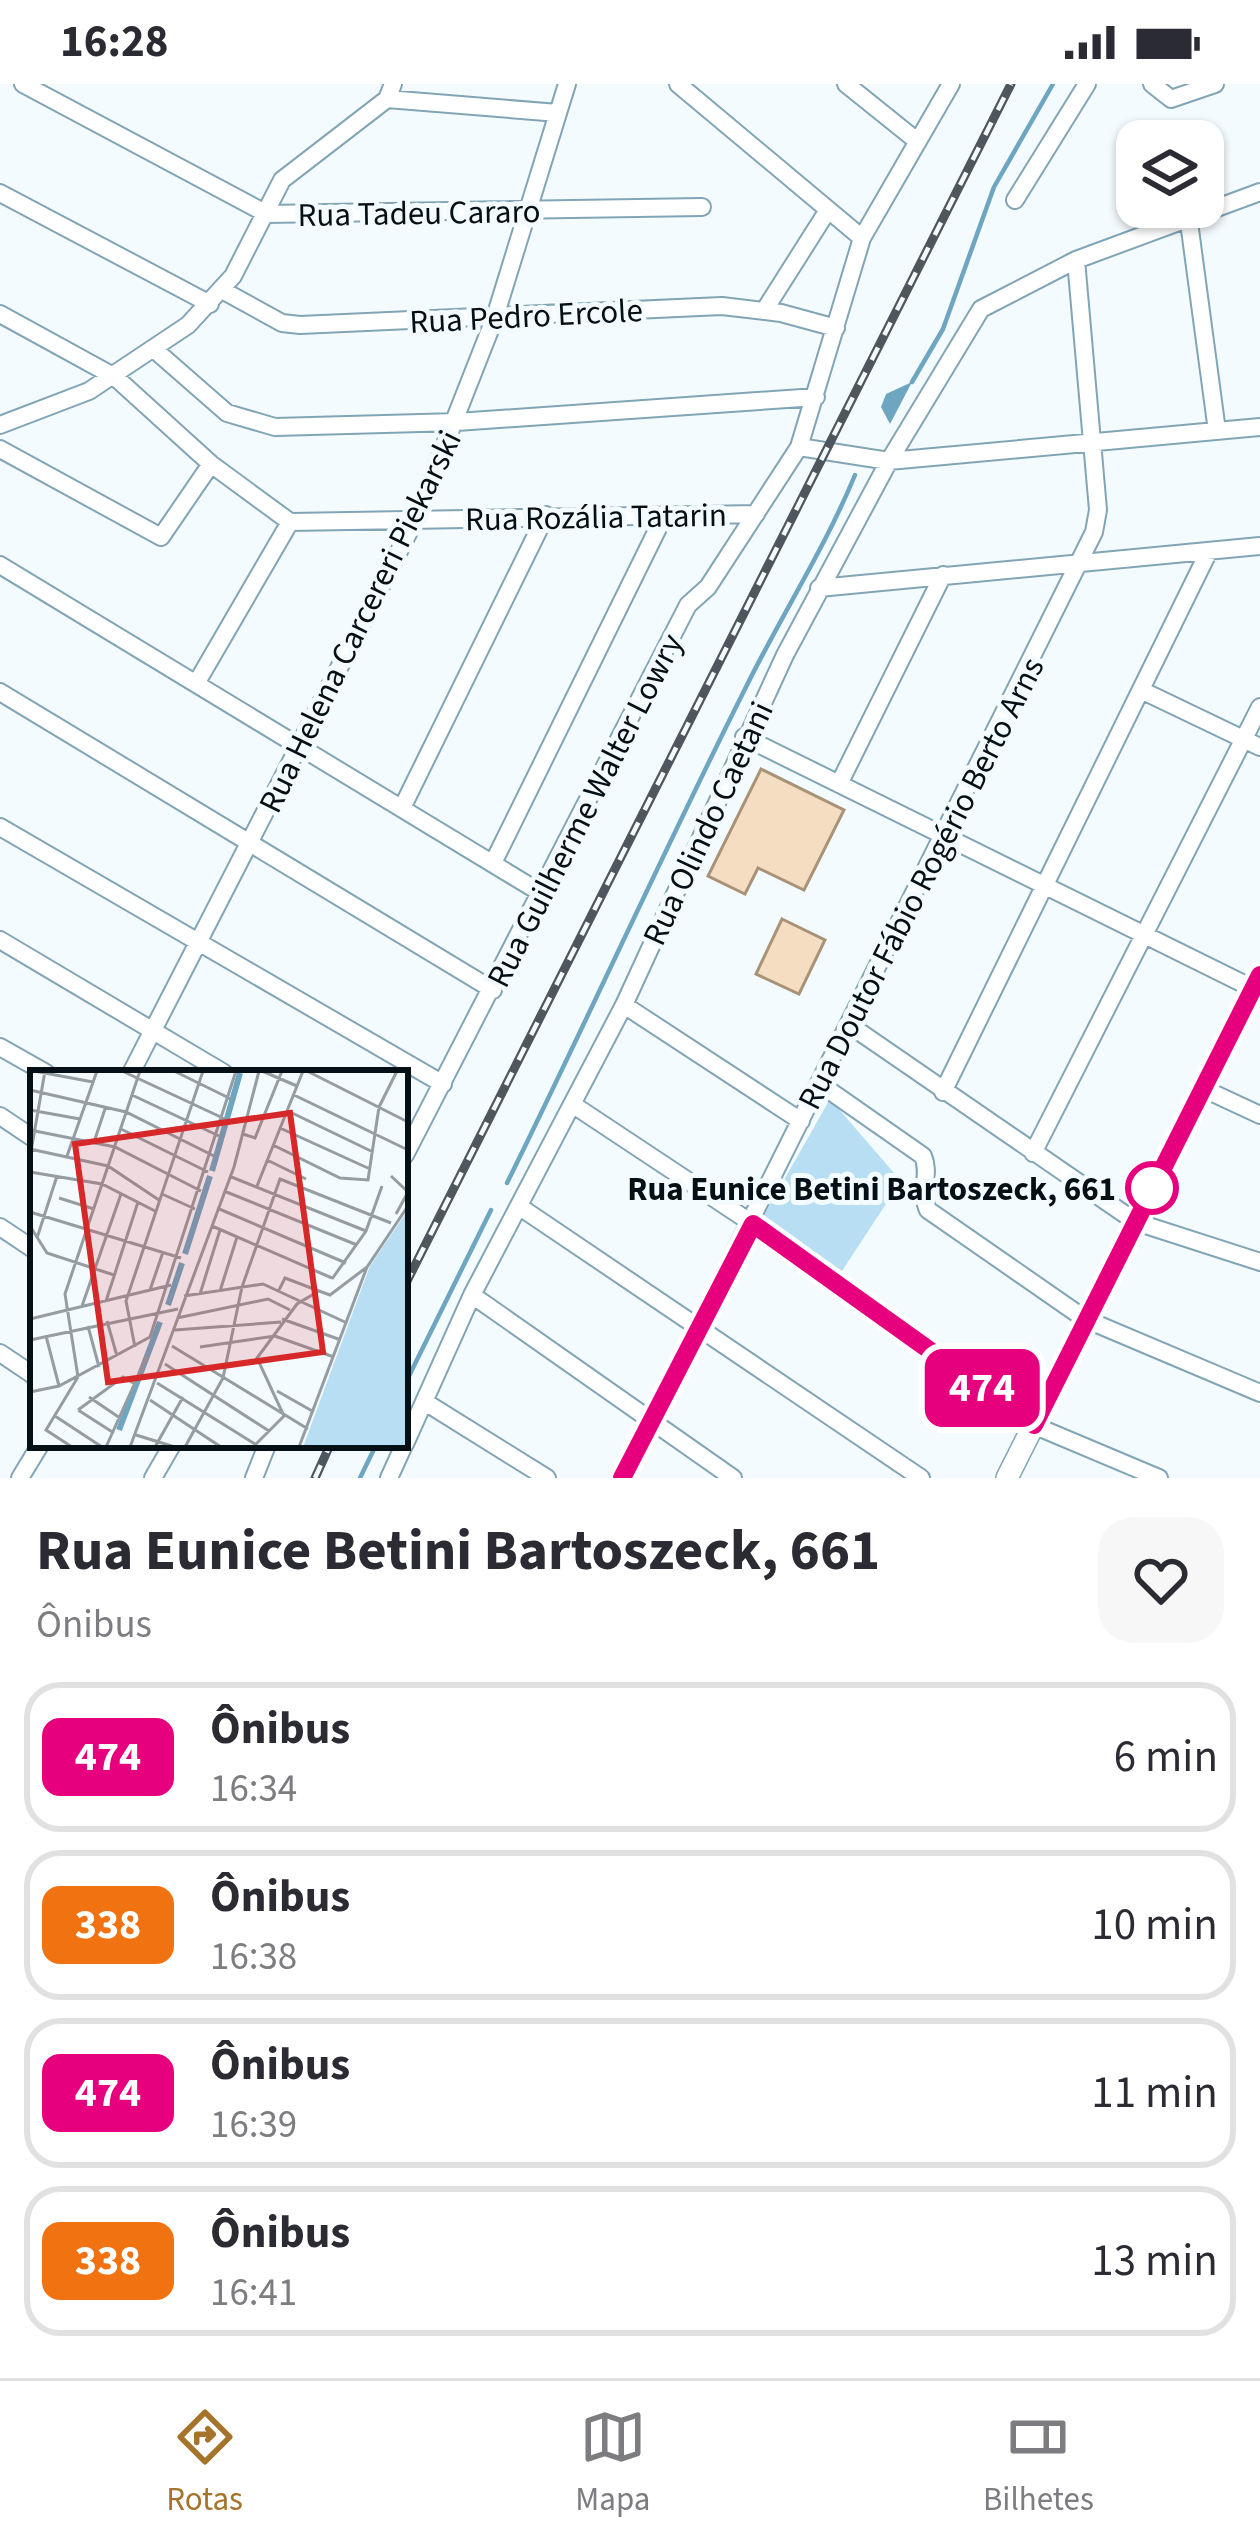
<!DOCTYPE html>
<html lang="pt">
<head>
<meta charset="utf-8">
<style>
	:root { --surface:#fff; --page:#f7f7f7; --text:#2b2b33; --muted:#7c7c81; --line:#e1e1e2; --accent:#a6732a }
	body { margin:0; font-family:"Source Sans 3",sans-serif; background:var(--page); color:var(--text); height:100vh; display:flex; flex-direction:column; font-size:45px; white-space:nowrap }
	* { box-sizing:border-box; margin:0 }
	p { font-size:39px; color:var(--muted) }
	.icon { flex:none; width:66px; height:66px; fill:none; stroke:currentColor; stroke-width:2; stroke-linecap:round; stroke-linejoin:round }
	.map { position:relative; height:1394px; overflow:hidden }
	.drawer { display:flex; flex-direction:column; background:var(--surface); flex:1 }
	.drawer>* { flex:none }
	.badge { padding:0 24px; border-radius:18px; font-size:42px; line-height:78px }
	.buttons { position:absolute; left:1116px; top:36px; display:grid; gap:24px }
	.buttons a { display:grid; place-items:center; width:108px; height:108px; border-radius:24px; background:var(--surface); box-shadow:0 3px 9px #0004; font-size:60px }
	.map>.badge { position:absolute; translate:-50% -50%; box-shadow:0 0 0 6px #fff }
	.round { display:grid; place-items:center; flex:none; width:126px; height:126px; border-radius:36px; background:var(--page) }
	.summary { display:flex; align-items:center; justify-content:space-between; height:204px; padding:0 36px }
	h1 { font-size:57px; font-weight:700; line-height:90px }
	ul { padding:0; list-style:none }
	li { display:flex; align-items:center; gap:36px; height:150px; margin:0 24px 18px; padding:0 12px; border:6px solid var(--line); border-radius:36px }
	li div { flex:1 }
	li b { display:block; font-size:45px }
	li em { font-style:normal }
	li .badge { min-width:132px; font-weight:700; text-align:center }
	.status { display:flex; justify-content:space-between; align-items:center; height:84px; padding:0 60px; background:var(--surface); direction:ltr }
	.status svg { height:33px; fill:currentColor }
	.tabs { display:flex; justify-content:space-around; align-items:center; height:168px; border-top:3px solid var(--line); background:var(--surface); font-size:33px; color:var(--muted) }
	.tabs a { display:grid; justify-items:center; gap:6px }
	.tabs .active { color:var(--accent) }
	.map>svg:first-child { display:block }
	.green { fill:#b7def3 }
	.water { fill:#6ea6c2 }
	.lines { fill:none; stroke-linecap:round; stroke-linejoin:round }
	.stream { stroke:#6ea6c2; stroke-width:4.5 }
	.building { fill:#f5ddc1; stroke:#a99378; stroke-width:3 }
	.minor-casing { stroke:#82a5b6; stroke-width:20 }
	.tertiary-casing { stroke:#82a5b6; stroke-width:24 }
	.minor { stroke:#fff; stroke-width:16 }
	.tertiary { stroke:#fff; stroke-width:21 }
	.rail-casing { stroke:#4d575d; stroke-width:9 }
	.rail { stroke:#f4fbff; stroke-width:4.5; stroke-dasharray:14; stroke-linecap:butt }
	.line-casing { stroke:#fff; stroke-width:27 }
	.line { stroke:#e6007e; stroke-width:18 }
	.stop-dot { fill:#fff; stroke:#e6007e; stroke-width:6 }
	.labels { text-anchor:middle; stroke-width:10; stroke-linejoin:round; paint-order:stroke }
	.street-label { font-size:33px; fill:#040f16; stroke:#f4fbff }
	.stop-label { font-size:33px; font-weight:bold; fill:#040f16; stroke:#f4fbff; text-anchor:end }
	.inset-river { fill:none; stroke:#6ea6c2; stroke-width:6 }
	.inset-road { fill:none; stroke:#949da2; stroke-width:3 }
	.view { fill:#d62828; fill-opacity:0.15; stroke:#d62828; stroke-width:6 }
	.inset-edge { fill:none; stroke:#040f16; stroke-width:6 }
</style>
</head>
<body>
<div class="status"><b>16:28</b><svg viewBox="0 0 49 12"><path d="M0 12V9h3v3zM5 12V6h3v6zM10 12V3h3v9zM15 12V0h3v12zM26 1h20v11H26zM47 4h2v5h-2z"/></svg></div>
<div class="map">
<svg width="1260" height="1394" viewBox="0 0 1260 1394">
	<rect width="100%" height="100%" fill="#f4fbff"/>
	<path class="green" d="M830,1015L901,1097L838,1193L763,1133Z"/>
	<path class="water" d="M912,298L890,340L881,323L886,310Z"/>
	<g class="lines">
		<path class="stream" d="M912,298L943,245L994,103L1053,0
			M507,1099C588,935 663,768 746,603C781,532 825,464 855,391
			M405,1300L491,1126
			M360,1394L376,1361"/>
	</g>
	<path class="building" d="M761,685L844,726L804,806L758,784L745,810L708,792Z
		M782,835L825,856L799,910L756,890Z"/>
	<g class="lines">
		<defs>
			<path id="minor" d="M23,0L267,130L702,123
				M678,0L862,154
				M846,0L917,57
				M1152,0L1171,15L1215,0
				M387,15L558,29
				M0,109L210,220
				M1015,116L1087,0
				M1189,138L1217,347
				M222,206L282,239L300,241L722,222L781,229L836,244
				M764,227L828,126
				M0,230L115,293L211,380L290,438L756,430
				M156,267L227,329L275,343L457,338L816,313
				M0,341L89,307L188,241L233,192L282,96L387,15L393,0
				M799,363L889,377L1260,343
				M0,365L161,453L211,380
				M0,481L541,809
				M819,504L1260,462
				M197,598L290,438
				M1141,606L1260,663
				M0,608L493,906
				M744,653L1260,908
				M839,700L943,491
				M402,724L546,431
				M0,743L443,1000
				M493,779L664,432
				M0,856L224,989
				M624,921L801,1037
				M851,942L1136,1138L1260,1178
				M0,963L46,989
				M131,989L416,434L495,233L567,0
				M820,1000L923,1072C931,1091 919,1107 928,1126L1085,1235L1260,1309
				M1202,1004L1260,1031
				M943,1008L1209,467
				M575,1022L753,1140L1033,1341L1159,1394
				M0,1032L33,1054
				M1033,1069L1260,623
				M405,1071L688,521L708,503L799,363L862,154L951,0
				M520,1123L921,1394
				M0,1143L33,1165
				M472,1211L733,1394
				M0,1269L33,1291
				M425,1318L547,1394
				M405,1360L472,1211L624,921L785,571L889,377L981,225L1076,176L1260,108
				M20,1394L40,1361
				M153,1394L172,1361
				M254,1394L267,1361
				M389,1394L404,1361
				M622,1394L1094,448L1098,426L1076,176"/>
			<path id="tertiary" d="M1007,1394L1260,891"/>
		</defs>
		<use href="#minor" class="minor-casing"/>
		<use href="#tertiary" class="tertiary-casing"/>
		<use href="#minor" class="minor"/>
		<use href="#tertiary" class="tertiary"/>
		<defs>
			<path id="rail" d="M405,1201L1011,0
				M315,1394L330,1361"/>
		</defs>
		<use href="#rail" class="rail-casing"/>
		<use href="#rail" class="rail"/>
	</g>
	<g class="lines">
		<defs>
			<path id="line" d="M622,1394L753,1140L1034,1341L1260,891"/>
		</defs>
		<use href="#line" class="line-casing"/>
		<use href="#line" class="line"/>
	</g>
	<circle class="stop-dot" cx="1152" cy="1104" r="24"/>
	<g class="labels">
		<g class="street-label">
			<text transform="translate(419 128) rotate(-1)" y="12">Rua Tadeu Cararo</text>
			<text transform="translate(526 231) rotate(-3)" y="12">Rua Pedro Ercole</text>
			<text transform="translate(596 432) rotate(-1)" y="12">Rua Rozália Tatarin</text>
			<text transform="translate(359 537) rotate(-64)" y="12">Rua Helena Carcereri Piekarski</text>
			<text transform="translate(584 726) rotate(-63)" y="12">Rua Guilherme Walter Lowry</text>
			<text transform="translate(707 739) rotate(-65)" y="12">Rua Olindo Caetani</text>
			<text transform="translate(920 799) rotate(-63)" y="12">Rua Doutor Fábio Rogério Berto Arns</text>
		</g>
		<g class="stop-label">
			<text x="1116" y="1116">Rua Eunice Betini Bartoszeck, 661</text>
		</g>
	</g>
	<g transform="translate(30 986)">
		<rect width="378" height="378" fill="#f4fbff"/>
		<path d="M378,140V377H273L340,196Z" fill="#b7def3"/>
		<path class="inset-river" d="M182,101L210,3M155,184L180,106M138,235L152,193M89,360L130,252"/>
		<path class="inset-road" d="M4,1L63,12M92,1L195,49M144,1L201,29M232,1L267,16M277,1L378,52M0,20L96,42L184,86M102,25L189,66M264,25L378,80M0,40L50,49M258,41L343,82M250,58L340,99M91,59L178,102M0,60L85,77L171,121M213,64L225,68L252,1M64,72L76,36M243,75L310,108L338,110L349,37L367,1M0,79L78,96L129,130M37,86L67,1M0,87L15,1M237,90L276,109M0,102L72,114L125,141M199,106L336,161M361,106L378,122L366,144M227,116L273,1M194,121L327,175M132,124L165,139M29,128L64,139M187,138L316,193M0,142L151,188M0,156L17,183L84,205M182,156L302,208M7,168L27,106M302,209L336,161L352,116M120,220L133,182M190,221L207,167M248,222L255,208L289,221M170,224L190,160M154,226L233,214L317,253M76,231L108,132M52,236L91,124M147,248L238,229L260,240M0,249L141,215M252,249L311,270M77,251L87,286M58,256L69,297M145,260L251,252M16,266L29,316M0,270L148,239M142,276L278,359M105,277L96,231L173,1M170,277L245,266L304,287M135,294L239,361M48,307L35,224L110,1M127,313L225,374M247,321L284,342M0,322L29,316L120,267L206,1M59,327L90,348M120,330L191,377M48,340L93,307L105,314M48,340L84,363M25,346L72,377M106,365L145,377M42,377L16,360L48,307M76,377L117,286M100,377L204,97L229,1M125,377L153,327M155,377L193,308L212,217L250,109L361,153M223,377L254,346L227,288L267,234L289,221L300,225L337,197L378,136M269,377L337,197"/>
		<path class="view" d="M260,43L293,282L78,312L45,74Z"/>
		<rect width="378" height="378" class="inset-edge"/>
	</g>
</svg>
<div class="buttons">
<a><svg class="icon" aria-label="layers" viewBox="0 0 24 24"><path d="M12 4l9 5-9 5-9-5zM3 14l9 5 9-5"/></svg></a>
</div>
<b class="badge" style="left:982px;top:1304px;background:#e6007e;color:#fff">474</b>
</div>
<section class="drawer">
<div class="summary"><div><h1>Rua Eunice Betini Bartoszeck, 661</h1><p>Ônibus</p></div><a class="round"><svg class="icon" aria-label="heart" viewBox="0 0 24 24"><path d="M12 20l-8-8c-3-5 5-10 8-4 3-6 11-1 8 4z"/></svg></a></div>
<ul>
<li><span class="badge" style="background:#e6007e;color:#fff">474</span><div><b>Ônibus</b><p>16:34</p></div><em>6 min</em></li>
<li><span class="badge" style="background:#f17210;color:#fff">338</span><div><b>Ônibus</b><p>16:38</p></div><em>10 min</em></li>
<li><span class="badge" style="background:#e6007e;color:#fff">474</span><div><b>Ônibus</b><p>16:39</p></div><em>11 min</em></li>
<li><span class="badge" style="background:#f17210;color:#fff">338</span><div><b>Ônibus</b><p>16:41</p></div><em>13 min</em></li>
</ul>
</section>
<nav class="tabs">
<a class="active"><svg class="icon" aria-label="directions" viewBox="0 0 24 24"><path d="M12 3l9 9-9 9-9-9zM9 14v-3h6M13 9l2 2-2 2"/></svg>Rotas</a>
<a><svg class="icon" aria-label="map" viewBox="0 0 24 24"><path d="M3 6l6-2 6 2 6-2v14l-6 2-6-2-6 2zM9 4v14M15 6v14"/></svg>Mapa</a>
<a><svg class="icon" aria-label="tickets" viewBox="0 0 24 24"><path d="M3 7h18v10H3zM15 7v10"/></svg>Bilhetes</a>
</nav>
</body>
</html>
